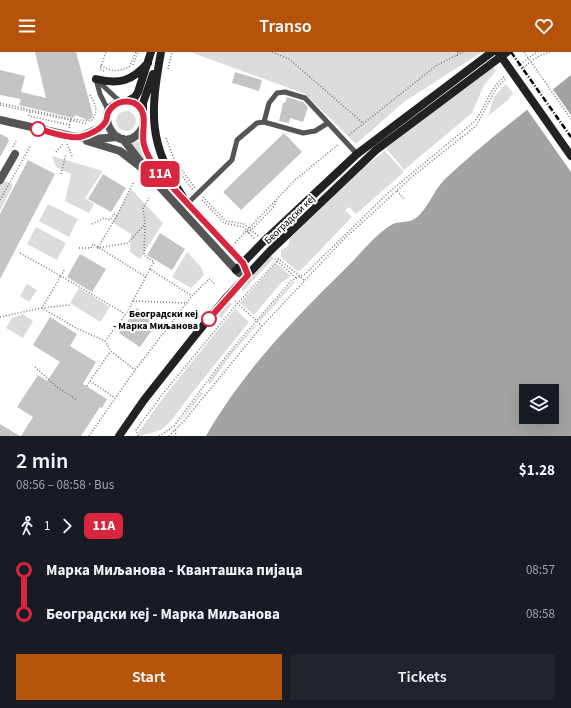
<!DOCTYPE html>
<html lang="en">
<head>
<meta charset="utf-8">
<style>
	:root { --surface:#171b24; --page:#20242c; --text:#f1f3f6; --muted:#9ea1a6; --accent:#b45309 }
	body { margin:0; font-family:"Source Sans 3",sans-serif; background:var(--page); color:var(--text); height:100vh; display:flex; flex-direction:column; font-size:15px; white-space:nowrap }
	* { box-sizing:border-box; margin:0 }
	p { font-size:13px; color:var(--muted) }
	.icon { flex:none; width:22px; height:22px; fill:none; stroke:currentColor; stroke-width:2; stroke-linecap:round; stroke-linejoin:round }
	.map { position:relative; height:384px; overflow:hidden }
	.details { display:flex; flex-direction:column; background:var(--surface); flex:1 }
	.details>* { flex:none }
	.badge { padding:0 8px; border-radius:6px; font-size:14px; line-height:26px }
	.tools { position:absolute; left:519px; top:332px; display:grid; gap:8px }
	.tools a { display:grid; place-items:center; width:40px; height:40px; border-radius:0px; background:var(--surface); box-shadow:0 4px 16px #0002; font-size:20px }
	.map>.badge { position:absolute; translate:-50% -50%; box-shadow:0 0 0 2px #fff }
	.legs { display:flex; align-items:center; gap:6px; height:44px; padding:0 16px; font-size:13px }
	.legs p { margin-inline-start:auto }
	.headline { display:flex; align-items:center; justify-content:space-between; height:68px; padding:0 16px }
	h1 { font-size:22px; font-weight:600; line-height:30px }
	.primary-button { display:flex; gap:8px; margin-top:auto; padding:8px 16px }
	.primary-button a { flex:1; height:46px; border-radius:0px; background:var(--accent); color:#fff; font-size:16px; font-weight:600; line-height:46px; text-align:center }
	.primary-button a+a { background:var(--page); color:var(--text) }
	ul { padding:0 16px; list-style:none }
	li { display:flex; align-items:center; gap:14px; height:44px; font-size:15px }
	li i { display:grid; place-items:center; width:6px; height:100%; margin:0 5px; background:currentColor }
	li i::after { content:''; width:10px; height:10px; margin:-5px; border:3px solid; border-radius:50%; background:var(--surface) }
	li p { margin-inline-start:auto }
	li:first-child i { background:linear-gradient(#0000 50%,currentColor 0) }
	li:last-child i { background:linear-gradient(currentColor 50%,#0000 0) }
	header { display:flex; justify-content:space-between; align-items:center; height:52px; padding:0 16px; background:var(--accent); color:#fff; font-size:18px; font-weight:600 }
	.map>svg:first-child { display:block }
	.green { fill:#dcdcdc }
	.water { fill:#a3a3a3; fill-rule:evenodd }
	.pier { fill:#fff }
	.building { fill:#c4c4c4 }
	.lines { fill:none; stroke-linecap:round; stroke-linejoin:round }
	.path { stroke:#777; stroke-width:1.5; stroke-dasharray:1 2; stroke-linecap:butt }
	.service { stroke:#555; stroke-width:5 }
	.minor { stroke:#555; stroke-width:8 }
	.tertiary { stroke:#555; stroke-width:8 }
	.secondary { stroke:#222; stroke-width:8 }
	.rail { stroke:#000; stroke-width:2.5; stroke-dasharray:6 2 1 2; stroke-linecap:butt }
	.path-bridge { stroke:#777; stroke-width:1.5; stroke-dasharray:1 2; stroke-linecap:butt }
	.secondary-bridge { stroke:#222; stroke-width:8 }
	.line-1-casing { stroke:#fff; stroke-width:9 }
	.line-1 { stroke:#d7263d; stroke-width:6 }
	.stop-1-dot { fill:#fff; stroke:#d7263d; stroke-width:2 }
	.labels { text-anchor:middle; stroke-width:4; stroke-linejoin:round; paint-order:stroke }
	.street-label { font-size:10px; fill:#000; stroke:#fff }
	.stop-label { font-size:10px; font-weight:bold; fill:#000; stroke:#fff; text-anchor:end }
</style>
</head>
<body>
<header><svg class="icon" aria-label="menu" viewBox="0 0 24 24"><path d="M4 6h16M4 12h16M4 18h16"/></svg>Transo<svg class="icon" aria-label="heart" viewBox="0 0 24 24"><path d="M12 20l-8-8c-3-5 5-10 8-4 3-6 11-1 8 4z"/></svg></header>
<div class="map">
<svg width="571" height="384" viewBox="0 0 571 384">
	<rect width="100%" height="100%" fill="#fff"/>
	<path class="green" d="M190,0H482L405,49L356,92L305,42Z
		M492,14L496,19L484,33L472,61L404,118L386,96Z
		M506,32L513,41L508,48L488,64L494,45Z
		M116 69a10 10 0 1 1 20 0a10 10 0 1 1-20 0Z
		M139,89L146,111L132,91Z
		M385,99L404,120L356,162L349,155L345,158L352,165L301,218L297,219L281,205V198L288,194L290,186L361,117Z
		M52,104L103,119L85,146L94,152L89,161L65,149L71,122L56,115Z
		M3,128L13,133L0,159V132Z
		M131,137L163,171L140,207L130,200L131,182L112,170Z
		M48,152L78,167L69,185L39,169Z
		M36,175L66,191L57,208L27,192Z
		M187,200L201,215L204,223L191,236L172,225Z
		M271,204L274,206L243,239L241,236Z
		M276,211L291,224L282,230L254,263L240,251Z
		M293,229L295,230L260,269L259,267Z
		M27,232L37,238L29,250L20,244Z
		M79,236L110,255L100,270L70,251Z
		M229,249L232,252L221,266L218,263Z
		M235,257L249,270L192,341L170,370L161,378L139,384L138,381L166,342Z
		M23,262L33,269L23,286L6,276L12,266Z
		M255,273L256,274L230,304L210,332L208,330L228,303Z
		M201,340L203,341L181,369V368Z"/>
	<path class="water" d="M571,23V384H206C243,319 295,266 347,215C361,201 375,183 391,173C399,168 408,172 416,166C429,155 433,139 445,127C485,90 528,57 571,23ZM526,339H552V365H526Z"/>
	<path class="pier" d="M552,36L571,63V120L526,56Z"/>
	<path class="building" d="M35,0H76L93,63L91,67L87,68L76,63L73,66L19,53L21,47L0,43V18L25,24L21,40L46,46Z
		M235,20L262,28L259,39L232,31Z
		M287,45L303,50L308,55L303,70L290,66L289,71L279,69L283,51H285Z
		M284,81L302,100L241,158L223,140Z
		M0,82L7,85L9,89L0,105Z
		M28,108L55,122L0,227V162Z
		M103,122L126,136L111,160L88,147Z
		M160,181L185,197L172,218L147,203Z
		M80,202L106,217L92,240L67,225Z
		M137,256L157,271L140,295L119,281Z
		M50,265L77,282L70,294L96,310L83,332L107,347L102,356L100,355L81,384H21L33,365L17,355L38,323L47,329L60,310L33,293Z
		M0,372L20,384H0Z"/>
	<g class="lines">
		<path class="path" d="M272,0L289,7L363,71
			M457,4L458,0
			M101,13C110,20 119,20 129,15L136,0
			M133,13L138,0
			M518,14L537,0
			M168,17L172,0
			M521,17L539,4L550,0
			M104,19L100,17L106,0
			M0,51L71,67
			M0,53L88,72
			M30,60L29,64L70,73
			M69,76L71,67L91,69C99,59 96,53 90,43
			M349,83L437,13L463,0
			M166,86L174,107L195,136
			M67,92L72,104
			M13,95L16,89
			M56,100L64,91
			M179,120L193,138
			M61,122L66,102
			M397,139L404,147
			M203,145L226,169L244,172L258,184
			M0,148L31,93
			M202,148L224,171L243,175L255,187
			M92,172L104,166L110,168L114,162L117,164
			M145,174L144,203L154,210L150,217
			M248,181L273,156L277,148
			M235,191L295,128L339,92
			M98,195L117,164L134,129
			M79,196H91L93,192L146,225
			M97,196L128,191L145,172L143,156L149,146
			M20,201L61,224L42,256L70,253
			M278,206L304,228
			M275,207L296,226
			M64,218L61,224L125,262
			M133,249L187,251
			M235,249L262,274
			M0,265L42,256L76,276L105,289L111,299L135,318
			M105,289L126,262L150,217L192,244
			M35,315L57,335L77,348
			M90,329L110,300
			M87,334L90,329L115,346
			M175,378L176,384
			M89,384L135,318L192,244L209,227L216,233
			M138,384L136,378L165,339L237,252L279,207
			M159,384L174,374L227,303L291,229L305,222L388,141L474,70C486,55 489,36 505,24
			M169,384L184,369L262,274L343,188L413,124L476,74L497,35L506,27"/>
		<path class="service" d="M96,27L100,42L109,60
			M97,28L116,46L122,50
			M264,70L269,51L277,41L285,40L305,46L357,102
			M188,151L232,108L237,88L257,71L264,70L303,81L315,79L328,71"/>
		<path class="minor" d="M0,128L15,102"/>
		<path class="tertiary" d="M0,68L71,84L93,87L118,85
			M80,85L100,76L107,69
			M123,87L160,135L236,218L239,221L248,223L243,211L160,122C153,113 147,104 144,93C140,78 153,48 124,50C86,52 120,114 143,75
			M87,89L120,99L142,116"/>
		<path class="secondary" d="M161,0C150,61 148,92 183,145
			M96,27C119,33 132,29 148,11
			M128,49L135,45L138,40L151,0
			M143,62V51L153,22
			M236,218L263,190L357,102L492,0
			M119,384L144,348L193,286L225,247L271,198L376,98L507,0"/>
		<path class="rail" d="M511,0L571,85"/>
		<path class="path-bridge" d="M524,0L571,67"/>
		<path class="secondary-bridge" d="M498,0L571,104"/>
	</g>
	<g class="lines">
		<defs>
			<path id="line-1" d="M38,77C51,80 68,87 80,85C89,83 102,77 106,69C107,67 107,63 108,61C113,51 124,47 134,51C151,60 140,79 144,93C147,104 153,113 160,122L243,211L248,223L209,267"/>
		</defs>
		<use href="#line-1" class="line-1-casing"/>
		<use href="#line-1" class="line-1"/>
	</g>
	<g class="stop-1-dot">
		<circle cx="38" cy="77" r="7"/>
		<circle cx="209" cy="267" r="7"/>
	</g>
	<g class="labels">
		<g class="street-label">
			<text transform="translate(289 167) rotate(-44)" y="4">Београдски кеј</text>
		</g>
		<g class="stop-label">
			<text x="198" y="265">Београдски кеј<tspan x="198" dy="12">- Марка Миљанова</tspan></text>
		</g>
	</g>
</svg>
<div class="tools">
<a><svg class="icon" aria-label="layers" viewBox="0 0 24 24"><path d="M12 4l9 5-9 5-9-5zM3 14l9 5 9-5"/></svg></a>
</div>
<b class="badge" style="left:160px;top:122px;background:#d7263d;color:#fff">11A</b>
</div>
<section class="details">
<div class="headline"><div><h1>2 min</h1><p>08:56 – 08:58 · Bus</p></div><b>$1.28</b></div>
<div class="legs"><svg class="icon" aria-label="walk" viewBox="0 0 24 24"><circle cx="13" cy="4" r="2"/><path d="M13 8l-2 6 4 7M11 14l-3 7M7 12l3-4h3l4 4"/></svg>1<svg class="icon" aria-label="forward" viewBox="0 0 24 24"><path d="M9 5l7 7-7 7"/></svg><b class="badge" style="background:#d7263d;color:#fff">11A</b></div>
<ul>
<li><i style="color:#d7263d"></i><b>Марка Миљанова - Кванташка пијаца</b><p>08:57</p></li>
<li><i style="color:#d7263d"></i><b>Београдски кеј - Марка Миљанова</b><p>08:58</p></li>
</ul>
<div class="primary-button"><a>Start</a><a>Tickets</a></div>
</section>
</body>
</html>
